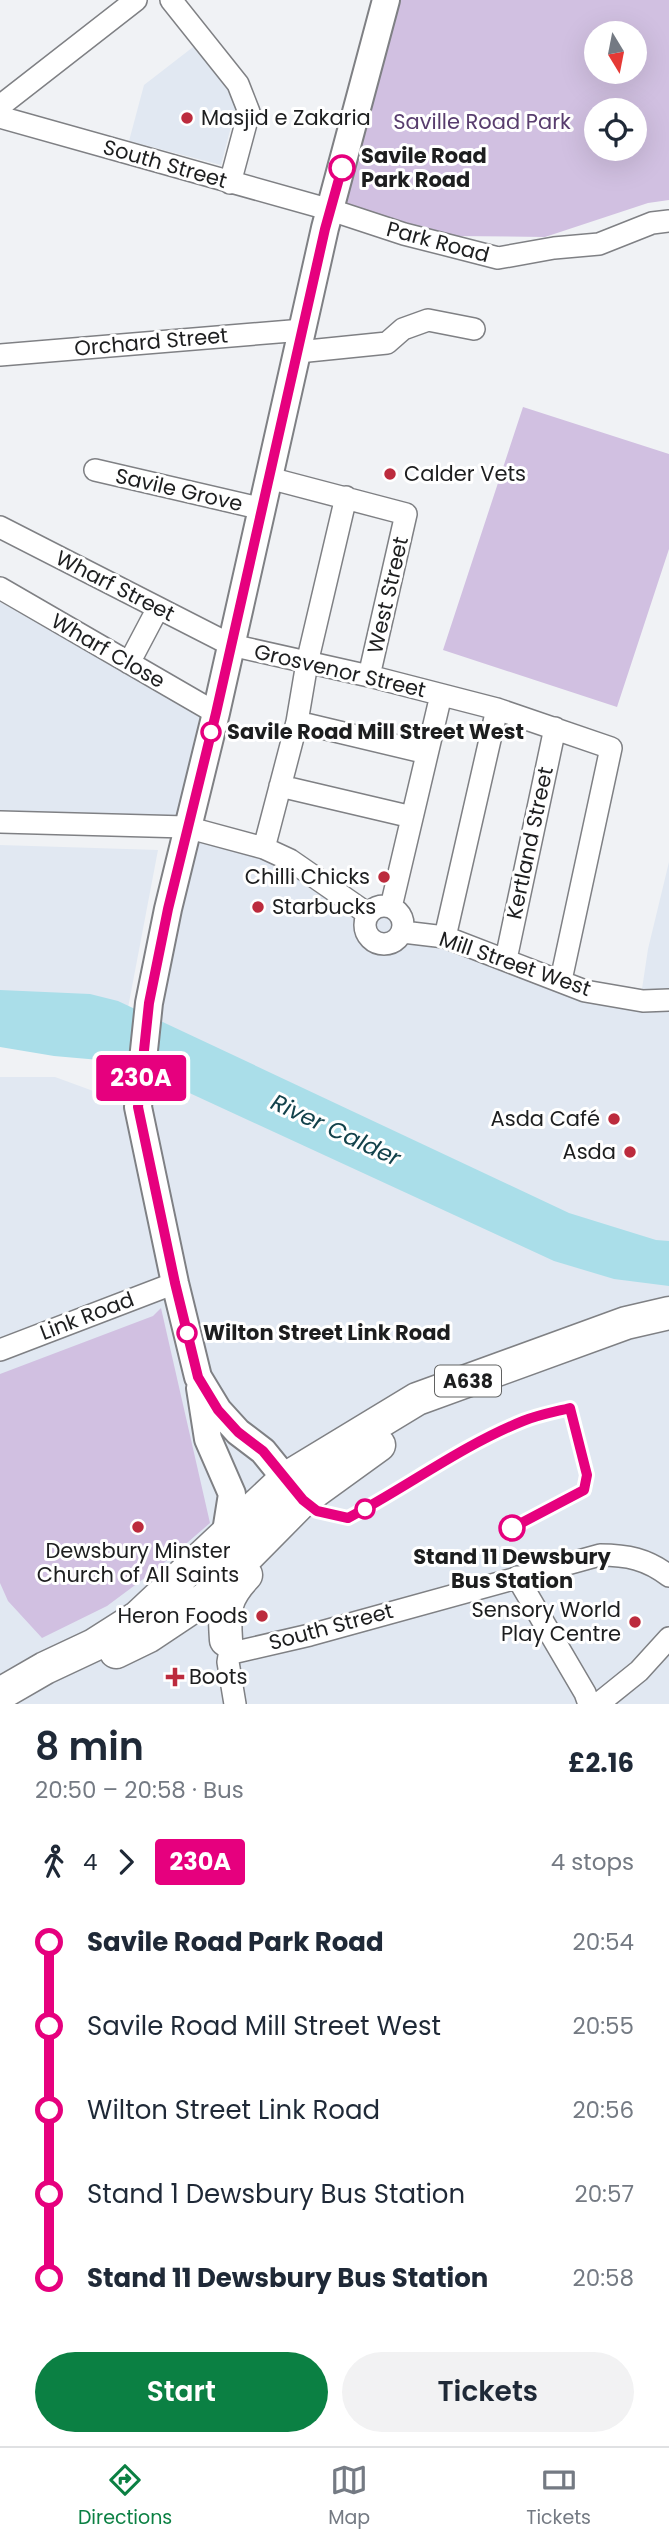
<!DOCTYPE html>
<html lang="en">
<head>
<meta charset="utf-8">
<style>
	:root { --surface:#fff; --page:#f2f2f3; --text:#1f2937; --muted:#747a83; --line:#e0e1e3; --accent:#0b8043 }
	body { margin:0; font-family:Poppins,sans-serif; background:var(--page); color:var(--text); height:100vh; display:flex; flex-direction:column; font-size:26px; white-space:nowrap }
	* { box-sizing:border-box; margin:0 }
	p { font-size:23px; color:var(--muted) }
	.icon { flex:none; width:38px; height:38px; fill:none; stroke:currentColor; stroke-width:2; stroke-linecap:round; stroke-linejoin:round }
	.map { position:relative; height:1704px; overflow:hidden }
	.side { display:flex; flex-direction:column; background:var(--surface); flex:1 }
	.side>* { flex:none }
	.badge { padding:0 14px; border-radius:5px; font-size:24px; line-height:46px }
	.needle { width:46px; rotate:170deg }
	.controls { position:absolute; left:584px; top:21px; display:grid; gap:14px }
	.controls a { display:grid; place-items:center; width:63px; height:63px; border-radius:50%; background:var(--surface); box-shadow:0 7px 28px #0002; font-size:35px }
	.map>.badge { position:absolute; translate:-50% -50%; box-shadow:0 0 0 4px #fff }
	.legs { display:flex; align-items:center; gap:10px; height:77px; padding:0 35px; font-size:23px }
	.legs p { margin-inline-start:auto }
	.headline { display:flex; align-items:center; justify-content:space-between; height:119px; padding:0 35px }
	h1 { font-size:38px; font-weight:600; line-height:52px }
	.cta { display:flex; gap:14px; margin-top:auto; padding:14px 35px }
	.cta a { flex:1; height:80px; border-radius:42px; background:var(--accent); color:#fff; font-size:28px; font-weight:600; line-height:80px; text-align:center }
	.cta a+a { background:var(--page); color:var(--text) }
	ul { padding:0 35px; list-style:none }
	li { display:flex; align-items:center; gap:24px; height:84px; font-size:26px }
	li i { display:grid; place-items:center; width:10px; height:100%; margin:0 9px; background:currentColor }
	li i::after { content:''; width:18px; height:18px; margin:-9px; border:5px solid; border-radius:50%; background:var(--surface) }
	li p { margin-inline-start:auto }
	li:first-child i { background:linear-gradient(#0000 50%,currentColor 0) }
	li:last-child i { background:linear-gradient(currentColor 50%,#0000 0) }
	.tab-bar { display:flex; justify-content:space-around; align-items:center; height:98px; border-top:2px solid var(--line); background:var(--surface); font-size:19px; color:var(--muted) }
	.tab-bar a { display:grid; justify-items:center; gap:4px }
	.tab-bar .on { color:var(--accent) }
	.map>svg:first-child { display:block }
	.built { fill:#e1e8f2 }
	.green { fill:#d1c0e1; fill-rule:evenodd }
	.water { fill:#aadee9 }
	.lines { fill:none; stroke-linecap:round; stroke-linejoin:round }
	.minor-casing { stroke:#7f8084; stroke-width:24 }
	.major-casing { stroke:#7f8084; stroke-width:30 }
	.highway-casing { stroke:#7f8084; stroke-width:35 }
	.minor { stroke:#fff; stroke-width:21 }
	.major { stroke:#fff; stroke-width:26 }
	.highway { stroke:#fff; stroke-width:32 }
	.line-1-casing { stroke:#fff; stroke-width:16 }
	.line-1 { stroke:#e6007e; stroke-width:10 }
	.poi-dot { fill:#bc2b3d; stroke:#fff; stroke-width:2.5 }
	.stop-1-dot { fill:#fff; stroke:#e6007e; stroke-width:3.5 }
	.labels { text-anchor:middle; stroke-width:6; stroke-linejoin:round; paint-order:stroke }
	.shield { fill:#fff; stroke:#616262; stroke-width:2 }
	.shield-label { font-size:19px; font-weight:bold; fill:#1d1e1f }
	.poi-label { font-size:21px; fill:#1d1e1f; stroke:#fff; text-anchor:end }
	.park-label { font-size:21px; fill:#583d6e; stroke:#fff }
	.stop-label { font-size:21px; font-weight:bold; fill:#1d1e1f; stroke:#fff; text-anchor:start }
	.street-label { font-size:21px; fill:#1d1e1f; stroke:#fff }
	.water-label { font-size:23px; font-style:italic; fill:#13424b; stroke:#fff }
</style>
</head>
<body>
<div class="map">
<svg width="669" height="1704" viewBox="0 0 669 1704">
	<rect width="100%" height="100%" fill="#f0f2f5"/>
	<path class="built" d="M197,44L239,96L221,165L129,141L144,85Z
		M0,602L203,712L176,817L0,813Z
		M186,827L264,848L376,908L381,906L398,912L404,926L561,980L642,989L648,949L669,862V1704H0V1077H55L137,1107Z
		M0,845L158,850L124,1029L0,1024Z"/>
	<path class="green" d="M392,0H669V200L648,203L545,237L452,236L361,210L337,209ZM597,33H635V72H597ZM597,110H635V149H597Z
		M523,407L669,454V549L617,707L443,650Z
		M161,1308L210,1523L158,1568L107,1606L42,1638L8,1601L0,1583V1374L153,1316Z"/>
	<path class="water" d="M0,990L90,994L118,1001L569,1213L656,1240L669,1241V1286L614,1279L554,1261L170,1084L111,1061L54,1056L0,1047Z"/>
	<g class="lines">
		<defs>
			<path id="minor" d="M171,0L238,84L249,112L230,183
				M0,106L136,0
				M0,117L331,210L404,234L498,258L554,248L599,244L652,223L669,221
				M298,352L387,343L403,329L428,320L474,329
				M0,355L303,330
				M95,470L263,509
				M269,478L406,514L369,676
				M0,527L231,645L369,676L497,709L611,748L561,980
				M0,588L216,713
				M129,663L158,608
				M297,722L427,753
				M280,786L412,817
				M0,822L186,827L264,848L290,860L368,914
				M264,848L297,722L307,663L346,497
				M365 925a19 19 0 1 1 38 0a19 19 0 1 1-38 0Z
				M391,907L441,695
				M403,932L445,937L585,991L643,1001L669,1000
				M445,937L497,709
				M506,959L555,728
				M0,1350L175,1283
				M517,1577L585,1693L589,1704
				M232,1653L310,1635L600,1555C627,1555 647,1559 669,1576
				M232,1653L229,1656L228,1662L235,1704
				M598,1704L639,1671L669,1638"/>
			<path id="major" d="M200,1388L208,1439L232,1494L225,1538
				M297,1493L263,1451L238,1432L218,1410L198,1377L175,1283L138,1107L149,1003L168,909L216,713L325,228L386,0"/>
			<path id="highway" d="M226,1640C224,1610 224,1598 246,1575
				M116,1652L149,1636L206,1598L303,1500L379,1445
				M0,1694L45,1668L94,1645L138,1617L285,1479L417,1399L626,1323L669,1313"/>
		</defs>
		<use href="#minor" class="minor-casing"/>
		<use href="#major" class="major-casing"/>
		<use href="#highway" class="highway-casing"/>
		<use href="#minor" class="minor"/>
		<use href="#major" class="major"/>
		<use href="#highway" class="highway"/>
	</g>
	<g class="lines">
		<defs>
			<path id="line-1" d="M342,168L325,229L216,713L168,909L149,1003L138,1107L175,1283L198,1377L218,1410L238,1432L263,1451L303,1500L317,1511L348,1518C407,1487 461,1446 523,1421C538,1415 554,1412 570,1408L587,1475L584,1490L512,1528"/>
		</defs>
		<use href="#line-1" class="line-1-casing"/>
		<use href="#line-1" class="line-1"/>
	</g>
	<g class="poi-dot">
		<circle cx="187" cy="118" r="7"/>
		<circle cx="390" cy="474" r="7"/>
		<circle cx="384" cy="877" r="7"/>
		<circle cx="258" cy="907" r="7"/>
		<circle cx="614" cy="1119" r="7"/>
		<circle cx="630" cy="1152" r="7"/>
		<circle cx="138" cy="1527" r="7"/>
		<circle cx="262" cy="1616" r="7"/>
		<circle cx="635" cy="1622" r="7"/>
		<path d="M171.5 1666.5h7v7h7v7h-7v7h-7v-7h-7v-7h7z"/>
	</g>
	<g class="stop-1-dot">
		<circle cx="342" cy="168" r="12"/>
		<circle cx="211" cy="732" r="9"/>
		<circle cx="187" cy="1333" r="9"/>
		<circle cx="365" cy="1509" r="9"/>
		<circle cx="512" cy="1528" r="12"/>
	</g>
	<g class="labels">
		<rect class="shield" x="435" y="1365.5" width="66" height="31" rx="5"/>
		<g class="shield-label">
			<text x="468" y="1388">A638</text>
		</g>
		<g class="poi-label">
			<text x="201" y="125" text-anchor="start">Masjid e Zakaria</text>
			<text x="404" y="481" text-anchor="start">Calder Vets</text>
			<text x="370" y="884">Chilli Chicks</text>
			<text x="272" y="914" text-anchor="start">Starbucks</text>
			<text x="600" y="1126">Asda Café</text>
			<text x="616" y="1159">Asda</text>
			<text x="138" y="1558" text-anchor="middle">Dewsbury Minster<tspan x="138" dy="24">Church of All Saints</tspan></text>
			<text x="621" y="1617">Sensory World<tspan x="621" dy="24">Play Centre</tspan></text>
			<text x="248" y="1623">Heron Foods</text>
			<text x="189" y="1684" text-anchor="start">Boots</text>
		</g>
		<g class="park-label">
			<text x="482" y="129">Saville Road Park</text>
		</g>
		<g class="stop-label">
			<text x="361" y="163">Savile Road<tspan x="361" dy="24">Park Road</tspan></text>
			<text x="227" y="739">Savile Road Mill Street West</text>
			<text x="203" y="1340">Wilton Street Link Road</text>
			<text x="512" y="1564" text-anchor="middle">Stand 11 Dewsbury<tspan x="512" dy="24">Bus Station</tspan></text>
		</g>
		<g class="street-label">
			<text transform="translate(165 164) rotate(16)" y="7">South Street</text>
			<text transform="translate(438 242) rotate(15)" y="7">Park Road</text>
			<text transform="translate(151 342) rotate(-5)" y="7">Orchard Street</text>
			<text transform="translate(179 490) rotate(13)" y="7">Savile Grove</text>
			<text transform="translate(115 586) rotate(27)" y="7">Wharf Street</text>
			<text transform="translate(388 595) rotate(-77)" y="7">West Street</text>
			<text transform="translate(108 651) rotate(30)" y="7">Wharf Close</text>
			<text transform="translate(340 671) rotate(13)" y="7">Grosvenor Street</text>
			<text transform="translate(530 843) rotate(-78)" y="7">Kertland Street</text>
			<text transform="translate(515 964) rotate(19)" y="7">Mill Street West</text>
			<text transform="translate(87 1316) rotate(-21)" y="7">Link Road</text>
			<text transform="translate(331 1627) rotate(-15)" y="7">South Street</text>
		</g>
		<g class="water-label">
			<text transform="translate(336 1130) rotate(25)" y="8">River Calder</text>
		</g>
	</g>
</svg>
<div class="controls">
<a><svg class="needle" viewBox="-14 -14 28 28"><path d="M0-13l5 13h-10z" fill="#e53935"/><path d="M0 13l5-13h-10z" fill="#747a83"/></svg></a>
<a><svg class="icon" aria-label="locate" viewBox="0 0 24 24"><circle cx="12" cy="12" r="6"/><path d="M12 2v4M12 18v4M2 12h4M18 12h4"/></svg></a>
</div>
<b class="badge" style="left:141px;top:1078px;background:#e6007e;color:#fff">230A</b>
</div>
<section class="side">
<div class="headline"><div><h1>8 min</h1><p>20:50 – 20:58 · Bus</p></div><b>£2.16</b></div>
<div class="legs"><svg class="icon" aria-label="walk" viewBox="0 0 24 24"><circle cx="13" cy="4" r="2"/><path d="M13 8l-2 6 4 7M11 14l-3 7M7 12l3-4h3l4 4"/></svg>4<svg class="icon" aria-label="forward" viewBox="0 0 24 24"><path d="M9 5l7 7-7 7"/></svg><b class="badge" style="background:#e6007e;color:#fff">230A</b><p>4 stops</p></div>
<ul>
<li><i style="color:#e6007e"></i><b>Savile Road Park Road</b><p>20:54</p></li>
<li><i style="color:#e6007e"></i><span>Savile Road Mill Street West</span><p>20:55</p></li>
<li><i style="color:#e6007e"></i><span>Wilton Street Link Road</span><p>20:56</p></li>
<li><i style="color:#e6007e"></i><span>Stand 1 Dewsbury Bus Station</span><p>20:57</p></li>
<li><i style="color:#e6007e"></i><b>Stand 11 Dewsbury Bus Station</b><p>20:58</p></li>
</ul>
<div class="cta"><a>Start</a><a>Tickets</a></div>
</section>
<nav class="tab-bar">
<a class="on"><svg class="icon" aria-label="directions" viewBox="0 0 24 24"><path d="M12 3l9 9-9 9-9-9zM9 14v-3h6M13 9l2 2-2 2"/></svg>Directions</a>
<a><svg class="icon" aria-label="map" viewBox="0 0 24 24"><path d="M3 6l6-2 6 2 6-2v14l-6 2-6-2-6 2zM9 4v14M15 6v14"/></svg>Map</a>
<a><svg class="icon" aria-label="tickets" viewBox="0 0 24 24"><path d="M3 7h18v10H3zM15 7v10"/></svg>Tickets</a>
</nav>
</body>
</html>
